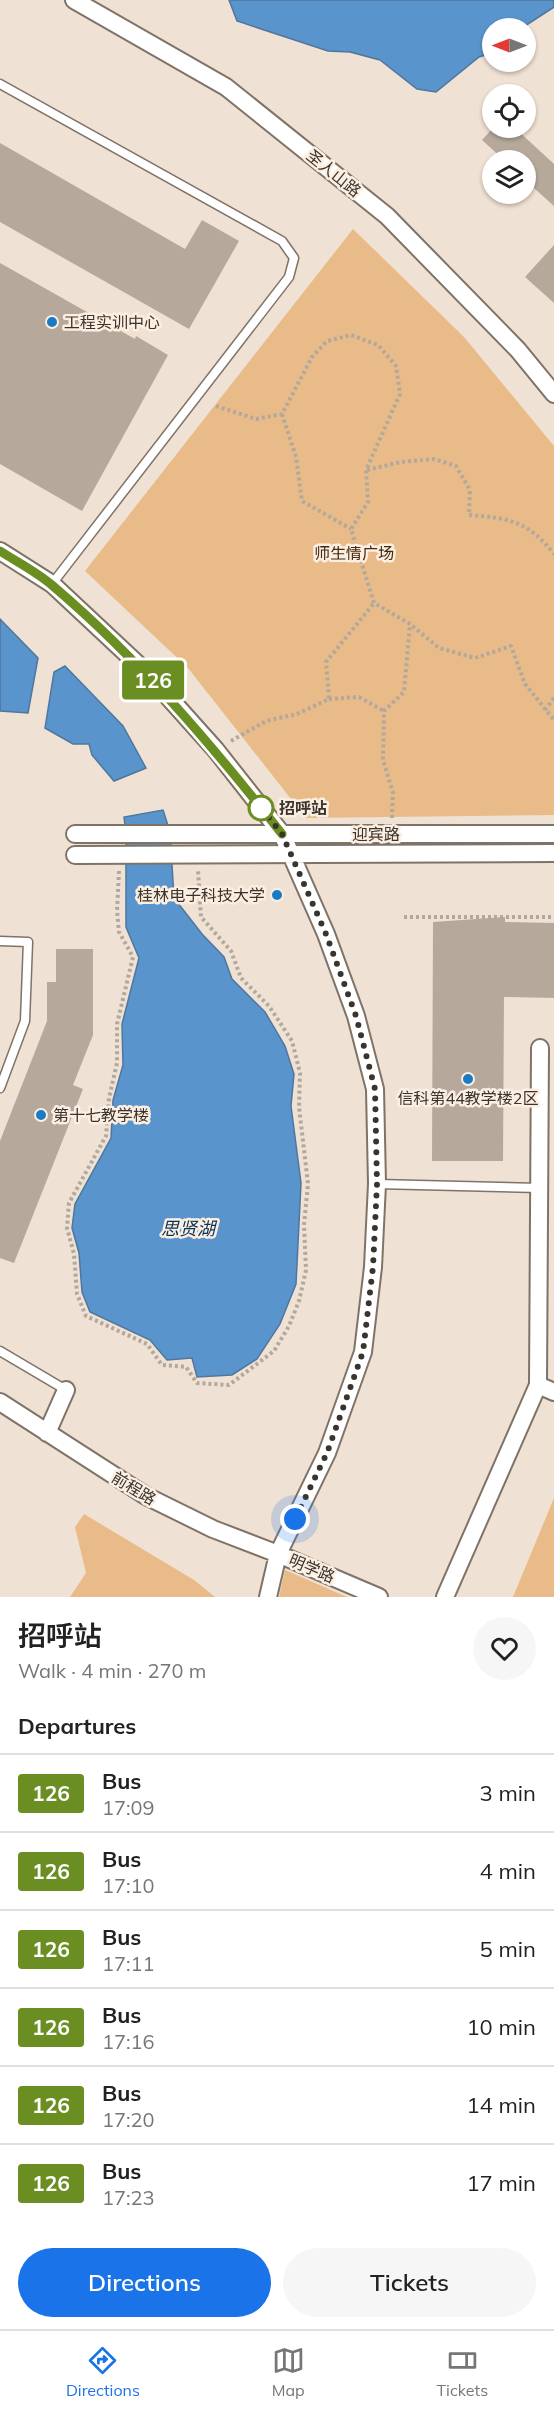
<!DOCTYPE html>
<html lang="en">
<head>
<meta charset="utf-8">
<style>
	:root { --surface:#fff; --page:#f6f6f6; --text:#222; --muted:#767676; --line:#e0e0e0; --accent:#1a73e8 }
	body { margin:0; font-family:Mulish,"Noto Sans SC",sans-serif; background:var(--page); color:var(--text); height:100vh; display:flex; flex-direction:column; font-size:22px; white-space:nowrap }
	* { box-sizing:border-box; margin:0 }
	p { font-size:20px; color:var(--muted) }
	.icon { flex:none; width:33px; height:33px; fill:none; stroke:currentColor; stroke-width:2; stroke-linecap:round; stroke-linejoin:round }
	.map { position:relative; height:1597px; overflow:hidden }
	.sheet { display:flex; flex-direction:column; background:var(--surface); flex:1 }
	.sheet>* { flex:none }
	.badge { padding:0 12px; border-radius:4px; font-size:21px; line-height:39px }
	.needle { width:39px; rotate:270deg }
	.controls { position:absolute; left:482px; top:18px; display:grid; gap:12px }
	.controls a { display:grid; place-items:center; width:54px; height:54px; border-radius:50%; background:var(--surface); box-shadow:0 2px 4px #0004; font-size:30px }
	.you { position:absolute; width:30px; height:30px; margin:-15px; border:4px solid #fff; border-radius:50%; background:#1a73e8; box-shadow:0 0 0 9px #1a73e833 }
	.map>.badge { position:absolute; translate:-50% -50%; box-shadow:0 0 0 3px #fff }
	h2 { padding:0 18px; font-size:22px; line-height:54px }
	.round { display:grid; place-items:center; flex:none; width:63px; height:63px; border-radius:32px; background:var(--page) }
	.head { display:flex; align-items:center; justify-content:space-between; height:102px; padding:0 18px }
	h1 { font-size:28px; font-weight:600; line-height:45px }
	.primary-button { display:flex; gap:12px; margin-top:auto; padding:12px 18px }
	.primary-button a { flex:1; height:69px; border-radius:36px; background:var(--accent); color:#fff; font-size:24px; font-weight:600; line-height:69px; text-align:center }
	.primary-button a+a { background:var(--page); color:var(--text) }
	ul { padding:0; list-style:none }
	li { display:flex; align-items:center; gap:18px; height:78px; padding:0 18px; border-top:2px solid var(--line) }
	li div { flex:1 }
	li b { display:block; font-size:22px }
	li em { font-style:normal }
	li .badge { min-width:66px; font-weight:700; text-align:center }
	.tab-bar { display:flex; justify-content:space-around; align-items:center; height:84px; border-top:2px solid var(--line); background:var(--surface); font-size:16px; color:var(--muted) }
	.tab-bar a { display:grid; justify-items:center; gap:3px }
	.tab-bar .current { color:var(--accent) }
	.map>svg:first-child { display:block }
	.green { fill:#e8bb88 }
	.water { fill:#5994cd; stroke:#4f779d; stroke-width:1.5 }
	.building { fill:#b6a99b }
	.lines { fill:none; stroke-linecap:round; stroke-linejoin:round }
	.service-casing { stroke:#7f7367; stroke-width:11 }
	.minor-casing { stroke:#7f7367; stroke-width:20 }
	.path { stroke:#b3a89d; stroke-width:4; stroke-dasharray:3 3; stroke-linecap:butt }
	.service { stroke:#fff; stroke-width:8 }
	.minor { stroke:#fff; stroke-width:16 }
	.line-casing { stroke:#fff; stroke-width:14 }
	.line { stroke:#6b8e23; stroke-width:9 }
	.walk { stroke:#39342e; stroke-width:6; stroke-dasharray:0 10.8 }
	.poi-dot { fill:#197ac6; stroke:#fceee0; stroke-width:2 }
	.stop-dot { fill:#fff; stroke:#6b8e23; stroke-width:3 }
	.labels { text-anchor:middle; stroke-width:5; stroke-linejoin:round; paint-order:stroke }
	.street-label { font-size:16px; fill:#39342e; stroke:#fceee0 }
	.poi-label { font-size:16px; fill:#39342e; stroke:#fceee0; text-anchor:start }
	.park-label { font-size:16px; fill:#432c0f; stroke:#fceee0 }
	.stop-label { font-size:16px; font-weight:bold; fill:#39342e; stroke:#fceee0; text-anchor:start }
	.water-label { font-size:18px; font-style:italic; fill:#063459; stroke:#fceee0 }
</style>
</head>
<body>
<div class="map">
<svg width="554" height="1597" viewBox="0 0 554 1597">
	<rect width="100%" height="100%" fill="#efe1d3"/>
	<path class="green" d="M353,229L464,337L554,446V815L306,818L188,668L85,571Z
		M554,1498V1597H513Z
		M84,1514L194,1580L215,1597H70L86,1573L75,1527Z
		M285,1570L347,1597H279Z"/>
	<path class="water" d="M229,0H554V7L522,28H492V53L479,57L436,92L417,89L380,60L350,52L328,51L237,21Z
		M0,619L38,658L28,713L0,711Z
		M65,666L123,726L146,768L114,781L92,755L89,744H73L45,728L54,672Z
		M163,810L170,832L174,898L202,934L224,957L232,979L265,1012L285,1046L294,1074L291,1106L301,1183L296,1284L280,1324L257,1359L232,1375L197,1377L192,1358L167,1360L150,1340L90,1312L82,1292L79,1253L72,1228L75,1204L111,1138L113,1100L123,1065L122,1024L139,958L126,927V832L124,817Z"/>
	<path class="building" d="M493,128H515L554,164V206L525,180V160H504L482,140Z
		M0,143L185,249L202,220L239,241L189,329L0,222Z
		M554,245V303L525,277Z
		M0,263L135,339L136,336L168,355L82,511L0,464Z
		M505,917V922L554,923V998L504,997L503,1161H432L433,922Z
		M56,949H93V1035L73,1085L83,1089L14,1263L0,1258V1141L47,1021V982H56Z"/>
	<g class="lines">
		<defs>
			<path id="service" d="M0,84L282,241L294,258L289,277L52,584
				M0,941L28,942L25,1021L0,1088
				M377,1184L540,1188
				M0,1351L66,1390"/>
			<path id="minor" d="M74,0L226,87L387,216L518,350L554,394
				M0,551L52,584L146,672L215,749L282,834L326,934L356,1016L375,1089L377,1184L373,1267L363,1352L327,1453L278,1554L268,1597
				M75,834H554
				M75,855L554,853
				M540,1048L538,1385L554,1392
				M0,1402L146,1496L213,1529L278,1554L379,1597
				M47,1433L66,1390
				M445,1597L538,1385"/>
		</defs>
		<use href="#service" class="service-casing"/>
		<use href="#minor" class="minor-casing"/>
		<path class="path" d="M216,406L256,419L282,414L312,357L327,341L351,335L378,345L396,366L400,394L366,470L368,502L351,529L374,603L410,624L439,648L475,658L511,646L525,684L554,720
			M282,414L296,457L302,501L351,529
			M367,470L401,462L434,459L456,466L470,490L469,515C509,518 528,521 554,554
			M329,699L359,697L384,711
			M545,710L554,698
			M231,741L266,721L297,714L329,699L326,662L374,603
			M392,818L393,793L383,760L384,711L404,692L410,624
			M119,871L117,911L119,932L133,957L117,1024V1063L109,1098L106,1136L69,1203L67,1228L74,1254L77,1294L86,1316L147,1344L162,1365L186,1367L197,1383L229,1385L274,1351L289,1326L299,1301L306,1270L304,1225L308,1184L299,1107L300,1073L292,1041L269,1006L241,978L231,951L201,917L198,870
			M404,917H554"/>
		<use href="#service" class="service"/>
		<use href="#minor" class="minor"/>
	</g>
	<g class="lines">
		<defs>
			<path id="line" d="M0,551C17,562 37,572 53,586C140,660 211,744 282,834"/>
		</defs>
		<use href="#line" class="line-casing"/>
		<use href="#line" class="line"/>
		<path class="walk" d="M261,808L255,800L282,834L326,934L356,1016L375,1089L377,1184L373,1267L363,1352L327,1453L295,1519"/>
	</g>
	<g class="poi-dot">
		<circle cx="52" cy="322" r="6"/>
		<circle cx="277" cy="895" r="6"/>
		<circle cx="468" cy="1079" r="6"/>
		<circle cx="41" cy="1115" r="6"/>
	</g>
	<circle class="stop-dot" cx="261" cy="808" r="12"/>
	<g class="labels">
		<g class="street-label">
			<text transform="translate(334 173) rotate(39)" y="6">圣人山路</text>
			<text x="376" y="840">迎宾路</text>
			<text transform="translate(134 1488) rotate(31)" y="6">前程路</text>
			<text transform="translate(312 1568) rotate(23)" y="6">明学路</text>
		</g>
		<g class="poi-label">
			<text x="64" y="328">工程实训中心</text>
			<text x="265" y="901" text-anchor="end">桂林电子科技大学</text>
			<text x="468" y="1104" text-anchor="middle">信科第44教学楼2区</text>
			<text x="53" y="1121">第十七教学楼</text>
		</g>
		<g class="park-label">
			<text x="354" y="559">师生情广场</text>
		</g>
		<g class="stop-label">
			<text x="279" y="814">招呼站</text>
		</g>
		<g class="water-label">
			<text x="188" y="1235">思贤湖</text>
		</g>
	</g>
</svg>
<div class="controls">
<a><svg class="needle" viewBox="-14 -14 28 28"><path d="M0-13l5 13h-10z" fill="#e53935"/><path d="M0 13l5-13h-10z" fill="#767676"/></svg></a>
<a><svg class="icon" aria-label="locate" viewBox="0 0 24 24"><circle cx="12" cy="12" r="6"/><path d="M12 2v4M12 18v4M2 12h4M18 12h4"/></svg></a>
<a><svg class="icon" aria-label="layers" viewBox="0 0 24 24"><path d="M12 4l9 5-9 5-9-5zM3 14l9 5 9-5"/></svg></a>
</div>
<div class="you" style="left:295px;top:1519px"></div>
<b class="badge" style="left:153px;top:680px;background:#6b8e23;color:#fff">126</b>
</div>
<section class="sheet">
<div class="head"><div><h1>招呼站</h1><p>Walk · 4 min · 270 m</p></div><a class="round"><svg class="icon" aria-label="heart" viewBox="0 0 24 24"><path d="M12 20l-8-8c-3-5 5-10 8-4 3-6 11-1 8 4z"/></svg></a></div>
<h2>Departures</h2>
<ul>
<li><span class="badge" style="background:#6b8e23;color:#fff">126</span><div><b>Bus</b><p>17:09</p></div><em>3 min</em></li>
<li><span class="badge" style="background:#6b8e23;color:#fff">126</span><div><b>Bus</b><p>17:10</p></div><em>4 min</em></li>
<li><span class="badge" style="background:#6b8e23;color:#fff">126</span><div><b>Bus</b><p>17:11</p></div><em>5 min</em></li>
<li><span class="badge" style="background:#6b8e23;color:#fff">126</span><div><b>Bus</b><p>17:16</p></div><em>10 min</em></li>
<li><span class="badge" style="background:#6b8e23;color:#fff">126</span><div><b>Bus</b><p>17:20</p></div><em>14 min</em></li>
<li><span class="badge" style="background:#6b8e23;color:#fff">126</span><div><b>Bus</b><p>17:23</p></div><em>17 min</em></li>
</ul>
<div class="primary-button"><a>Directions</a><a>Tickets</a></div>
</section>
<nav class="tab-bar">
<a class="current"><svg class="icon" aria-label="directions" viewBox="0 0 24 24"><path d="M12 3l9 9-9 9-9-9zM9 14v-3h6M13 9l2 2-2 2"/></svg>Directions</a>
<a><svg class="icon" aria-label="map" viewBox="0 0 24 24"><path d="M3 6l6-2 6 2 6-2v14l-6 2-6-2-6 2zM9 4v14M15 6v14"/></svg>Map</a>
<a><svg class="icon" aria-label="tickets" viewBox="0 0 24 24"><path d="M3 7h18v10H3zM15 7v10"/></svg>Tickets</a>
</nav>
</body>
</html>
